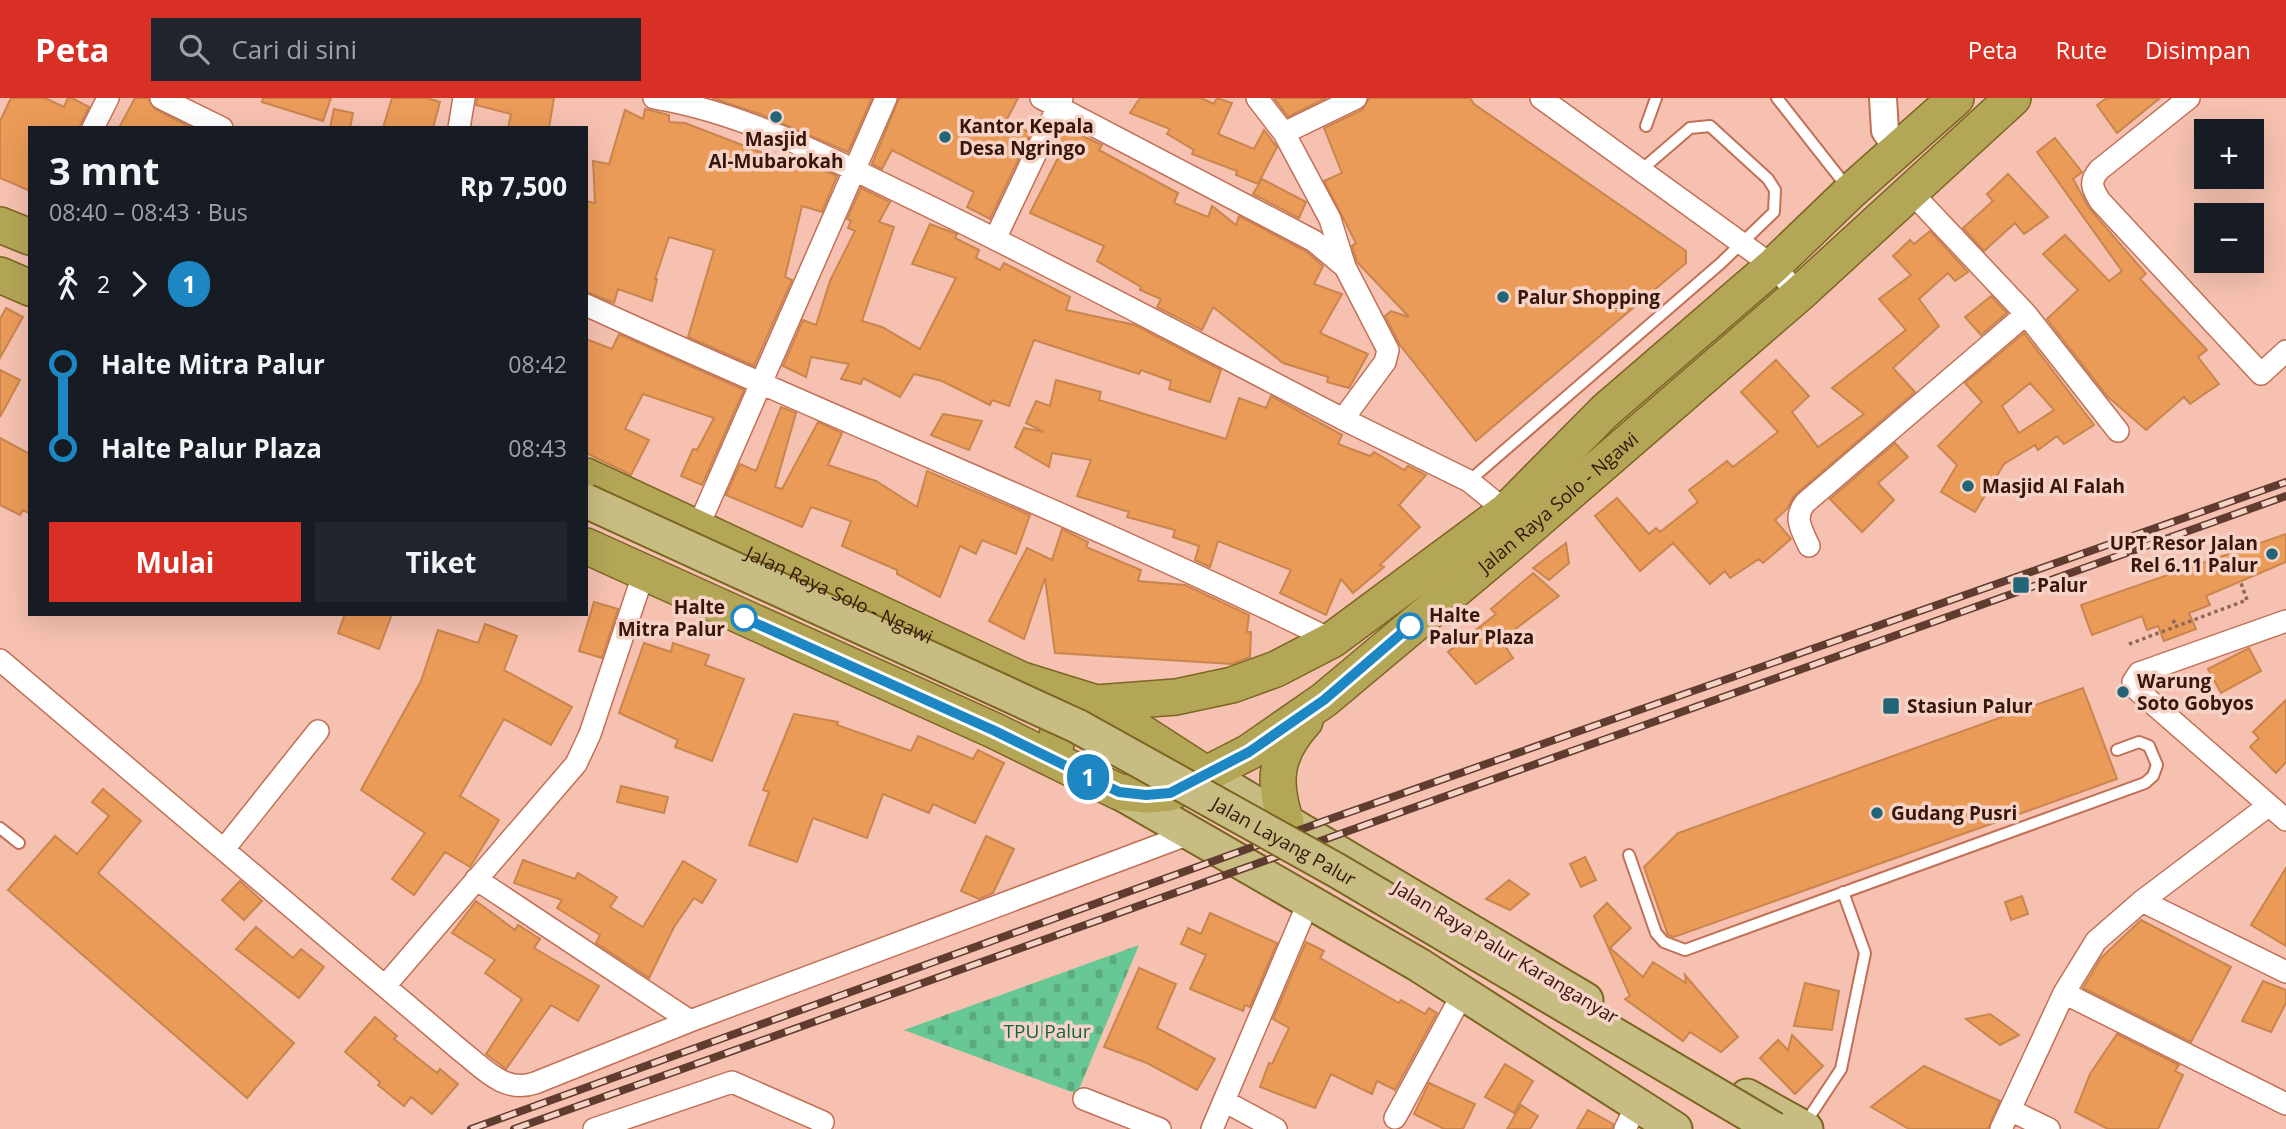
<!DOCTYPE html>
<html lang="id">
<head>
<meta charset="utf-8">
<style>
	:root { --surface:#171b24; --page:#20242c; --text:#f1f3f6; --muted:#9ea1a6; --accent:#d93025 }
	body { margin:0; font-family:"Open Sans",sans-serif; background:var(--page); color:var(--text); height:100vh; display:flex; flex-direction:column; font-size:26px; white-space:nowrap }
	* { box-sizing:border-box; margin:0 }
	p { font-size:23px; color:var(--muted) }
	.icon { flex:none; width:38px; height:38px; fill:none; stroke:currentColor; stroke-width:2; stroke-linecap:round; stroke-linejoin:round }
	.map { position:relative; flex:1; overflow:hidden }
	.details { position:absolute; left:28px; top:28px; width:560px; height:490px; display:flex; flex-direction:column; background:var(--surface); border-radius:0px; box-shadow:0 7px 28px #0002 }
	.details>* { flex:none }
	.badge { padding:0 14px; border-radius:23px; font-size:24px; line-height:46px }
	.tools { position:absolute; left:2194px; top:21px; display:grid; gap:14px }
	.tools a { display:grid; place-items:center; width:70px; height:70px; border-radius:0px; background:var(--surface); box-shadow:0 7px 28px #0002; font-size:35px }
	.map>.badge { position:absolute; translate:-50% -50%; box-shadow:0 0 0 4px #fff }
	.legs { display:flex; align-items:center; gap:10px; height:77px; padding:0 21px; font-size:23px }
	.legs p { margin-inline-start:auto }
	.head { display:flex; align-items:center; justify-content:space-between; height:119px; padding:0 21px }
	h1 { font-size:38px; font-weight:700; line-height:52px }
	.action { display:flex; gap:14px; margin-top:auto; padding:14px 21px }
	.action a { flex:1; height:80px; border-radius:0px; background:var(--accent); color:#fff; font-size:28px; font-weight:700; line-height:80px; text-align:center }
	.action a+a { background:var(--page); color:var(--text) }
	ul { padding:0 21px; list-style:none }
	li { display:flex; align-items:center; gap:24px; height:84px; font-size:26px }
	li i { display:grid; place-items:center; width:10px; height:100%; margin:0 9px; background:currentColor }
	li i::after { content:''; width:18px; height:18px; margin:-9px; border:5px solid; border-radius:50%; background:var(--surface) }
	li p { margin-inline-start:auto }
	li:first-child i { background:linear-gradient(#0000 50%,currentColor 0) }
	li:last-child i { background:linear-gradient(currentColor 50%,#0000 0) }
	header { display:flex; align-items:center; gap:42px; box-sizing:border-box; height:98px; padding:0 35px; background:var(--accent); color:#fff }
	header strong { font-size:33px }
	nav { display:flex; gap:38px; margin-inline-start:auto; font-size:24px }
	.search { width:490px; height:63px; background:var(--page); display:flex; align-items:center; gap:18px; box-sizing:border-box; padding:0 24px; border-radius:0px; color:var(--muted); font-size:26px }
	.map>svg:first-child { display:block }
	.cemetery { fill:url(#cemetery-stones) }
	.building { fill:#eb9b58; stroke:#c9854e; stroke-width:2; fill-rule:evenodd }
	.lines { fill:none; stroke-linecap:round; stroke-linejoin:round }
	.service-casing { stroke:#c17056; stroke-width:14 }
	.minor-casing { stroke:#c17056; stroke-width:24 }
	.tertiary-casing { stroke:#c17056; stroke-width:30 }
	.primary-casing { stroke:#7c6521; stroke-width:37 }
	.trunk-casing { stroke:#7c6521; stroke-width:38 }
	.path { stroke:#906658; stroke-width:3.5; stroke-dasharray:3.5 3.5; stroke-linecap:butt }
	.service { stroke:#fff; stroke-width:10 }
	.minor { stroke:#fff; stroke-width:21 }
	.tertiary { stroke:#fff; stroke-width:26 }
	.primary { stroke:#c7bc81; stroke-width:33 }
	.trunk { stroke:#b4a657; stroke-width:35 }
	.rail-casing { stroke:#603b2f; stroke-width:8 }
	.rail { stroke:#f7d3c7; stroke-width:5; stroke-dasharray:16; stroke-linecap:butt }
	.primary-bridge-casing { stroke:#7c6521; stroke-width:37; stroke-linecap:butt }
	.primary-bridge { stroke:#c7bc81; stroke-width:33 }
	.line-1-casing { stroke:#fff; stroke-width:16 }
	.line-1 { stroke:#1d87c4; stroke-width:10 }
	.poi-dot { fill:#216577; stroke:#f7d3c7; stroke-width:2.5 }
	.stop-1-dot { fill:#fff; stroke:#1d87c4; stroke-width:3.5 }
	.labels { text-anchor:middle; stroke-width:7; stroke-linejoin:round; paint-order:stroke }
	.poi-label { font-size:19px; font-weight:bold; fill:#37170c; stroke:#f7d3c7; text-anchor:start }
	.street-label { font-size:19px; fill:#37170c; stroke:#f7d3c7 }
	.stop-label { font-size:19px; font-weight:bold; fill:#37170c; stroke:#f7d3c7; text-anchor:end }
	.park-label { font-size:19px; fill:#156441; stroke:#f7d3c7 }
</style>
</head>
<body>
<header>
<strong>Peta</strong>
<div class="search"><svg class="icon" aria-label="search" viewBox="0 0 24 24"><circle cx="10" cy="10" r="6"/><path d="M15 15l6 6"/></svg>Cari di sini</div>
<nav><a>Peta</a><a>Rute</a><a>Disimpan</a></nav>
</header>
<div class="map">
<svg width="2286" height="1031" viewBox="0 0 2286 1031">
	<defs>
		<pattern id="cemetery-stones" width="16" height="16" patternUnits="userSpaceOnUse" patternTransform="scale(1.75)"><rect width="16" height="16" fill="#68c895"/><path d="M2 7V4a2 2 0 0 1 4 0v3zM10 15v-3a2 2 0 0 1 4 0v3z" fill="#5bab7f"/></pattern>
	</defs>
	<rect width="100%" height="100%" fill="#f6c1b0"/>
	<path class="cemetery" d="M1139,847L1077,996L904,932Z"/>
	<path class="building" d="M11,0H45L64,9L68,0H72L89,9L79,30H30V93L0,80V23Z
		M135,0H148L155,11L192,30H119Z
		M263,0H331L323,23L262,4Z
		M392,0H427L440,4L433,30H383Z
		M477,0H554L549,30H508L511,16L476,7Z
		M712,0H872L848,54L760,16Z
		M899,0H1018L1006,23L1031,35L990,121L967,109L974,94L892,52L882,71L872,66Z
		M1140,0H1201L1214,6L1217,0L1232,5L1218,36L1254,51L1264,32L1277,49L1258,86L1236,77L1237,73L1192,56L1194,52L1167,36L1170,31L1130,15Z
		M1274,0H1326L1288,19Z
		M1369,0H1470L1474,6L1686,153V165L1476,343L1400,247L1385,218L1391,213L1409,219L1357,164L1352,148L1356,145L1324,83L1342,75L1324,30L1362,12Z
		M2107,0H2160L2117,35L2097,7Z
		M334,11L353,15L350,30H330Z
		M645,11L669,17V24L685,25L810,73L812,67L837,78L822,114L802,108L785,179L792,182L754,268L688,239L714,152L669,139L655,181H657L652,203L618,191L614,205L586,194V103L595,105L593,63L609,66L625,12L643,21Z
		M1063,29L1102,47L1099,52L1178,95L1174,105L1208,119L1212,108L1236,127L1239,118L1307,154L1323,168L1314,186L1342,196L1320,235L1368,256L1349,290L1327,284L1328,279L1283,265L1213,209L1202,232L1157,209L1161,201L1140,192L1141,189L1097,163L1104,148L1030,115L1062,52L1053,49Z
		M2055,40L2082,74L2073,81L2089,110L2146,176L2140,181L2207,252L2198,259L2219,286L2190,306L2184,299L2146,332L2107,298L2047,221L2078,192L2043,156L2065,137L2109,183L2122,173L2037,54Z
		M2008,76L2048,119L2024,136L2015,125L1984,153L1963,130L1993,103L1987,96Z
		M1262,81L1306,104L1299,120L1253,96Z
		M861,90L890,104L879,124L894,129L862,223L882,229L920,251L956,180L912,166L930,126L957,136L955,140L979,152L976,160L1000,172L1004,165L1070,199L1066,212L1135,227L1221,272L1210,304L1169,291L1171,283L1141,272L1139,276L1034,242L1009,308L992,302L990,307L942,283L914,276L900,299L863,280L861,286L841,281L849,266L811,259L806,279L783,268L803,222L816,227L830,183L855,133L848,130L851,123L847,121Z
		M1930,133L1968,174L1955,183L1948,175L1919,201L1939,228L1893,270L1915,294L1794,398L1787,411L1775,422L1791,441L1763,465L1759,461L1730,480L1725,473L1710,486L1673,445L1640,473L1595,418L1617,400L1649,436L1656,430L1660,434L1698,404L1689,392L1727,363L1733,369L1778,334L1741,294L1776,262L1809,298L1792,314L1818,349L1864,316L1832,290L1906,232L1879,201L1911,177L1893,158L1910,142L1914,146Z
		M1991,198L2007,215L1981,237L1965,219Z
		M6,210L23,219L0,260V221Z
		M2024,235L2094,327L2064,346L2057,338L2038,352L2035,347L2004,366L1975,414L1941,394L1957,367L1938,348L1982,304L1965,285ZM2030,285L2054,312L2019,335L2002,308Z
		M619,236L744,292L702,387L681,378L693,351L697,352L714,320L643,296L625,331L649,342L631,377L586,355V241L612,251Z
		M0,272L20,282L0,319Z
		M1056,282L1101,294L1099,302L1226,341L1239,300L1266,310L1271,298L1342,337L1338,346L1370,358L1374,354L1404,372L1408,368L1426,377L1399,407L1420,429L1380,467L1384,469L1353,495L1341,481L1326,517L1280,495L1291,472L1218,443L1210,469L1195,462L1199,448L1173,439L1175,432L1127,419L1129,414L1077,398L1091,362L1052,355L1049,369L1015,349L1024,330L1044,334L1026,325L1036,303L1050,308Z
		M781,309L796,315L775,389L782,391L818,324L842,335L828,367L876,383L917,409L927,373L1030,417L1016,456L982,442L976,456L960,448L940,499L897,476V472L842,448L851,423L811,409L802,429L726,397L740,366L756,373Z
		M943,316L982,323L969,352L931,337Z
		M0,340L30,356V416L23,412L20,417L0,407Z
		M1895,345L1908,359L1878,385L1894,402L1862,434L1830,401Z
		M1062,431L1088,444L1086,449L1141,472L1138,483L1185,487L1249,517L1247,534H1251L1250,559L1232,566L1055,555L1045,480L1024,541L989,523L1027,450L1052,462Z
		M2286,436V464L2206,498L2210,507L2189,515L2196,531L2164,543L2158,528L2147,532L2142,518L2092,537L2081,507Z
		M1566,445L1569,465L1549,482L1533,470Z
		M1533,475L1559,498L1501,542L1513,560L1476,586L1448,554L1496,516L1491,511Z
		M594,504L618,511L602,560L579,553Z
		M345,516H392L379,551L338,535Z
		M485,526L517,538L504,572L572,609L551,647L504,621L460,698L499,722L470,769L445,754L414,797L392,781L425,735L361,692L421,583L438,532L478,545Z
		M644,545L671,554L673,545L709,557L705,567L744,581L712,663L675,649L678,642L619,615Z
		M2249,550L2261,573L2221,595L2208,571Z
		M2083,590L2117,681L1674,839L1668,837L1644,769L1678,735Z
		M2286,602V664L2276,675L2250,649L2259,640L2253,634Z
		M794,616L838,624L837,627L911,653L918,638L973,661L978,652L1004,665L975,725L933,706L929,715L883,696L867,740L813,720L797,764L749,747L769,694L763,692Z
		M621,688L668,699L664,715L617,704Z
		M103,691L141,723L98,775L294,945L247,1000L8,792L55,738L77,756L109,718L92,704Z
		M986,738L1014,751L993,795L979,801L961,793Z
		M1585,759L1596,782L1581,789L1570,766Z
		M523,762L575,781L578,775L617,799L610,809L643,829L683,763L716,782L702,805L694,800L674,829L649,880L596,845L600,837L557,810L562,802L514,785Z
		M2286,770V848L2251,827Z
		M1509,782L1529,796L1510,812L1486,801Z
		M240,783L262,803L244,822L222,802Z
		M2022,798L2028,816L2011,822L2005,804Z
		M476,803L515,832L518,827L540,841L534,850L599,888L578,923L551,907L506,971L486,956L522,901L485,875L495,862L452,835Z
		M1607,805L1631,830L1610,850L1643,879L1653,864L1686,885L1685,877L1738,939L1721,954L1690,934L1683,943L1625,901L1630,898L1594,818Z
		M1210,815L1277,845L1250,909L1245,907L1243,913L1190,891L1206,857L1181,846L1188,830L1201,836Z
		M2141,822L2231,869L2191,944L2083,890L2101,860Z
		M256,829L293,860L301,851L324,869L299,900L236,851Z
		M1306,844L1324,853L1320,860L1399,905L1401,902L1425,916L1429,910L1437,915L1395,992L1377,983L1372,996L1331,976L1315,1010L1260,989L1269,965L1272,966L1289,930L1273,921Z
		M1139,870L1176,886L1157,930L1215,961L1197,992L1147,965L1104,949Z
		M2263,883L2286,892V905L2271,934L2242,923Z
		M1805,885L1839,893L1832,932L1794,928Z
		M1990,916L2019,937L2000,947L1966,921Z
		M375,919L397,938L394,941L437,975L440,971L458,986L432,1016L411,999L404,1008L378,987L380,984L345,954Z
		M2117,936L2179,967L2175,973L2183,977L2158,1031H2108L2075,1014L2090,976Z
		M1792,937L1823,968L1795,996L1760,960L1778,942L1788,952Z
		M1505,966L1533,983L1514,1015L1485,999Z
		M1924,968L2000,1003L1988,1031H1909L1871,1009Z
		M1429,985L1475,1006L1463,1031H1444L1414,1016Z
		M1521,1007L1538,1018L1530,1031H1507Z
		M1588,1012L1613,1026L1612,1031H1577Z"/>
	<g class="lines">
		<defs>
			<path id="service" d="M1777,0L1847,89
				M1646,28L1656,0
				M1469,383L1721,165L1774,114L1775,92L1768,81L1710,28L1690,30L1640,73
				M0,730L19,745
				M1629,757L1656,835L1664,844L1685,852L2145,685L2153,678L2157,667L2149,648L2139,644L2117,652
				M1804,1027L1841,971L1865,855L1843,794"/>
			<path id="minor" d="M161,0L222,30
				M654,0C746,15 831,61 914,101C1059,171 1200,247 1343,321
				M1041,0L1314,143L1345,169
				M1257,0L1284,35L1330,121L1345,169L1388,252L1385,264L1343,321L1469,383L1506,413
				M1541,0L1773,168L1799,196
				M2189,0L2099,72C2089,84 2092,90 2100,103L2261,276L2286,253
				M93,30L108,0
				M459,30L464,0
				M1284,35L1356,0
				M1910,93L2026,216L2118,333
				M995,141L1062,0
				M586,207C834,321 1088,422 1332,542
				M698,429L886,0
				M1809,448C1802,432 1793,420 1805,405L2026,216
				M2286,523L2139,575L2133,584L2135,590L2286,722
				M0,562L460,952C482,969 504,996 535,985L690,923L1192,735
				M224,751L318,633
				M476,781L690,923
				M2142,803L2268,708
				M385,888L576,666L590,636L644,474
				M2064,895L2286,1006
				M1084,1001L1160,1031
				M1224,1003L1276,1031
				M2010,1012L2049,1031
				M1395,1020L1463,895
				M594,1031L732,984L823,1024
				M1212,1031L1309,803
				M1625,1031L1636,1008
				M2001,1031L2064,895L2096,843L2142,803L2286,874"/>
			<path id="tertiary" d="M1883,0L1885,33L1898,51"/>
			<path id="primary" d="M1206,676L1586,902
				M1119,694L1419,867L1675,1031
				M1747,998L1806,1031"/>
			<g id="trunk">
				<path d="M0,127L30,139"/>
				<path d="M0,177L30,190"/>
				<path id="s1" d="M586,378L1022,582L1096,605L1206,676"/>
				<path id="s2" d="M586,448L995,633L1119,694L1146,697L1170,695L1249,654L1324,602L1516,441L1799,196L2013,0"/>
				<path d="M1056,646L1058,633L1067,619L1096,605L1176,599L1232,587L1276,571L1332,542L1506,413L1605,313L1773,168L1850,94L1956,0"/>
				<path d="M1286,724C1272,683 1275,656 1305,623"/>
			</g>
		</defs>
		<use href="#service" class="service-casing"/>
		<use href="#minor" class="minor-casing"/>
		<use href="#tertiary" class="tertiary-casing"/>
		<use href="#primary" class="primary-casing"/>
		<use href="#trunk" class="trunk-casing"/>
		<path class="path" d="M2173,522L2176,528
			M2129,546L2247,502L2241,485"/>
		<use href="#service" class="service"/>
		<use href="#minor" class="minor"/>
		<use href="#tertiary" class="tertiary"/>
		<use href="#primary" class="primary"/>
		<use href="#trunk" class="trunk"/>
		<defs>
			<path id="rail" d="M471,1031L1330,721L2286,384
				M514,1031L2286,398"/>
		</defs>
		<use href="#rail" class="rail-casing"/>
		<use href="#rail" class="rail"/>
		<defs>
			<g id="primary-bridge">
				<path id="s3" d="M586,403L1077,628L1336,772L1774,1031"/>
			</g>
		</defs>
		<use href="#primary-bridge" class="primary-bridge-casing"/>
		<use href="#primary-bridge" class="primary-bridge"/>
	</g>
	<g class="lines">
		<defs>
			<path id="line-1" d="M744,520L995,633L1119,694L1146,697L1170,695L1249,654L1324,602L1410,528"/>
		</defs>
		<use href="#line-1" class="line-1-casing"/>
		<use href="#line-1" class="line-1"/>
	</g>
	<g class="poi-dot">
		<circle cx="776" cy="19" r="7"/>
		<circle cx="945" cy="39" r="7"/>
		<circle cx="1503" cy="199" r="7"/>
		<circle cx="1968" cy="388" r="7"/>
		<circle cx="2272" cy="456" r="7"/>
		<rect x="2012" y="478" width="18" height="18" rx="3.5"/>
		<circle cx="2123" cy="594" r="7"/>
		<rect x="1882" y="599" width="18" height="18" rx="3.5"/>
		<circle cx="1877" cy="715" r="7"/>
	</g>
	<g class="stop-1-dot">
		<circle cx="744" cy="520" r="12"/>
		<circle cx="1410" cy="528" r="12"/>
	</g>
	<g class="labels">
		<g class="poi-label">
			<text x="959" y="35">Kantor Kepala<tspan x="959" dy="22">Desa Ngringo</tspan></text>
			<text x="776" y="48" text-anchor="middle">Masjid<tspan x="776" dy="22">Al-Mubarokah</tspan></text>
			<text x="1517" y="206">Palur Shopping</text>
			<text x="1982" y="395">Masjid Al Falah</text>
			<text x="2258" y="452" text-anchor="end">UPT Resor Jalan<tspan x="2258" dy="22">Rel 6.11 Palur</tspan></text>
			<text x="2037" y="494">Palur</text>
			<text x="2137" y="590">Warung<tspan x="2137" dy="22">Soto Gobyos</tspan></text>
			<text x="1907" y="615">Stasiun Palur</text>
			<text x="1891" y="722">Gudang Pusri</text>
		</g>
		<g class="street-label">
			<text dy="7" stroke="none"><textPath href="#s2" startOffset="1125">Jalan Raya Solo - Ngawi</textPath></text>
			<text dy="7" stroke="none"><textPath href="#s1" startOffset="280">Jalan Raya Solo - Ngawi</textPath></text>
			<text dy="7" stroke="none"><textPath href="#s3" startOffset="777">Jalan Layang Palur</textPath></text>
			<text transform="translate(1506 854) rotate(31)" y="7">Jalan Raya Palur Karanganyar</text>
		</g>
		<g class="stop-label">
			<text x="725" y="516">Halte<tspan x="725" dy="22">Mitra Palur</tspan></text>
			<text x="1429" y="524" text-anchor="start">Halte<tspan x="1429" dy="22">Palur Plaza</tspan></text>
		</g>
		<g class="park-label">
			<text x="1047" y="940">TPU Palur</text>
		</g>
	</g>
</svg>
<div class="tools">
<a>+</a>
<a>−</a>
</div>
<b class="badge" style="left:1088px;top:679px;background:#1d87c4;color:#fff">1</b>
<section class="details">
<div class="head"><div><h1>3 mnt</h1><p>08:40 – 08:43 · Bus</p></div><b>Rp 7,500</b></div>
<div class="legs"><svg class="icon" aria-label="walk" viewBox="0 0 24 24"><circle cx="13" cy="4" r="2"/><path d="M13 8l-2 6 4 7M11 14l-3 7M7 12l3-4h3l4 4"/></svg>2<svg class="icon" aria-label="forward" viewBox="0 0 24 24"><path d="M9 5l7 7-7 7"/></svg><b class="badge" style="background:#1d87c4;color:#fff">1</b></div>
<ul>
<li><i style="color:#1d87c4"></i><b>Halte Mitra Palur</b><p>08:42</p></li>
<li><i style="color:#1d87c4"></i><b>Halte Palur Plaza</b><p>08:43</p></li>
</ul>
<div class="action"><a>Mulai</a><a>Tiket</a></div>
</section>
</div>
</body>
</html>
